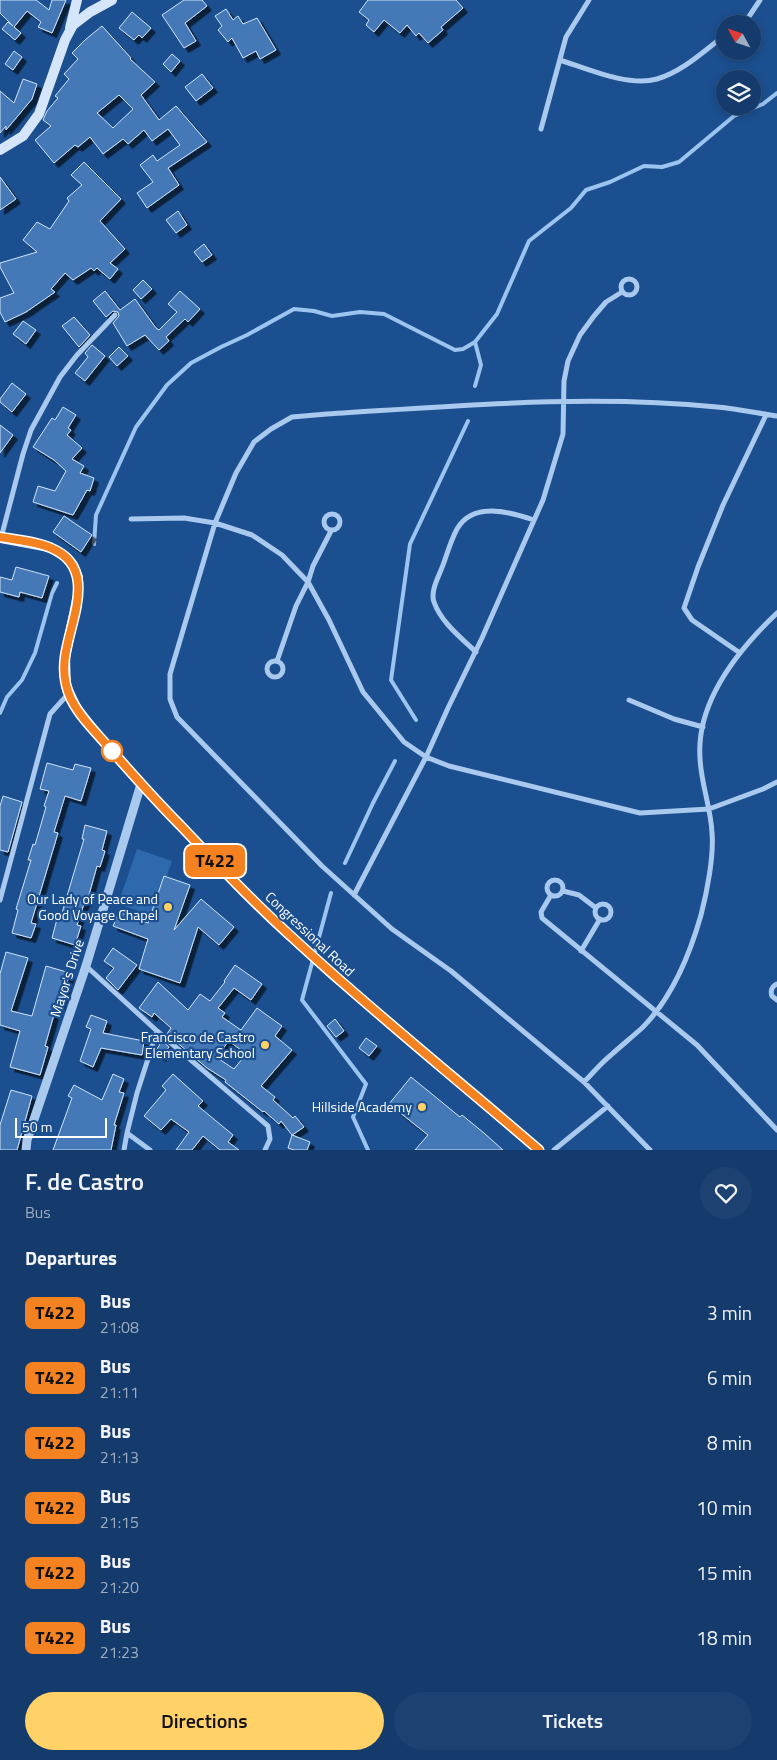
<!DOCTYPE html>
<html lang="en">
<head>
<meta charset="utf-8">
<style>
	:root { --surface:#143b6b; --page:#1d4271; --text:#f1f3f6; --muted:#9dadc1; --line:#33557e; --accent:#ffd166 }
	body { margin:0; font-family:"Titillium Web",sans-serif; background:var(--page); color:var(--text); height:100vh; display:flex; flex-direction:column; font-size:19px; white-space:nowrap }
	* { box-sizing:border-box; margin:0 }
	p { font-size:16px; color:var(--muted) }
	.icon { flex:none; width:28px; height:28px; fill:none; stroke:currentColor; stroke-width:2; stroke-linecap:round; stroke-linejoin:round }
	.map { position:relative; height:1150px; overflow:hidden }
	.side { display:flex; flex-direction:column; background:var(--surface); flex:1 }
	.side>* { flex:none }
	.badge { padding:0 10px; border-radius:8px; font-size:18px; line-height:32px }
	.needle { width:32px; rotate:310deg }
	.buttons { position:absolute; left:716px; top:15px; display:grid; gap:10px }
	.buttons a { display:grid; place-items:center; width:45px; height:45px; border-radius:50%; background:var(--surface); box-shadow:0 2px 8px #0003,0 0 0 1px var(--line); font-size:25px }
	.scale { position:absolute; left:15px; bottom:12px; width:92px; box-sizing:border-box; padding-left:5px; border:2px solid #fff; border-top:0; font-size:14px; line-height:18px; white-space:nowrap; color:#fff; -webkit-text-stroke:4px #1b4f8f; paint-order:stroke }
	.map>.badge { position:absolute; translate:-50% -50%; box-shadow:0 0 0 2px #fff }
	h2 { padding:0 25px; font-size:19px; line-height:45px }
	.round { display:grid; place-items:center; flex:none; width:52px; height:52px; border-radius:26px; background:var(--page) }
	.headline { display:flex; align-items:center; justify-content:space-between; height:85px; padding:0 25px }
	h1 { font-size:24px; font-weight:600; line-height:38px }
	.button { display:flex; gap:10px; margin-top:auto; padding:10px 25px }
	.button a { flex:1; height:58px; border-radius:30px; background:var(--accent); color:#111; font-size:20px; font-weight:600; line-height:58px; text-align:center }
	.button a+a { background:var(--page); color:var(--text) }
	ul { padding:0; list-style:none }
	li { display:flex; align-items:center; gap:15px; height:65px; padding:0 25px }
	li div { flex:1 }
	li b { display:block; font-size:19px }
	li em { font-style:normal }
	li .badge { min-width:55px; font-weight:700; text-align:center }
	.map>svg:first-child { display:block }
	.pitch { fill:#2e69ad }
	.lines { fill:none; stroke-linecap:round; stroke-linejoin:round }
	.stream { stroke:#9cc4f0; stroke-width:4 }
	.building { fill:#4478b7; stroke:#cfe3fa; fill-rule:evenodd; filter:url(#shadow) }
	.minor { stroke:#a9c9ee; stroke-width:5 }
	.tertiary { stroke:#a9c9ee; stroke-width:9 }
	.secondary { stroke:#d6e6fa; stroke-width:10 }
	.line-casing { stroke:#fff; stroke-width:11 }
	.line { stroke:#f58220; stroke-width:8 }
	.stop-dot { fill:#fff; stroke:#f58220; stroke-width:2.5 }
	.poi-dot { fill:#ffd166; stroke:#1b4f8f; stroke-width:2 }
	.labels { text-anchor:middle; stroke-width:4.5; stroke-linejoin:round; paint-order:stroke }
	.poi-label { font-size:14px; fill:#fff; stroke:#1b4f8f; text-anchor:end }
	.street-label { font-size:14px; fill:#fff; stroke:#1b4f8f }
</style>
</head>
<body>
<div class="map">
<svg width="777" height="1150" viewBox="0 0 777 1150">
	<defs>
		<filter id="shadow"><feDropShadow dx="4.5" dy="4.5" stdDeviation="0" flood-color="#0009"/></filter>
	</defs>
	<rect width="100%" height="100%" fill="#1b4f8f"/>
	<path class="pitch" d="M137,849L172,861L153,916L118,904Z"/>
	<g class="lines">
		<path class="stream" d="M475,386L481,365L475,342
			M94,544L96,515L136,427L167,385L191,363L221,347L247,335L294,309L314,311L332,316L360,312L384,314L455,350L463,349L475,342L497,314L529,241L571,208L586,190L610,182L644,166L662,167L679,162L734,116L763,104L777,93
			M0,713L7,697L22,680L35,653L52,593L57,583
			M416,720L391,680L410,544L468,421
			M345,863L373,803L395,761
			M331,893L302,1000L366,1084L353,1117L368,1150"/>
	</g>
	<path class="building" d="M0,0H36L49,10L52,0H66L52,33L38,27L41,22L27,11L14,27L21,33L15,40L2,29L8,22L13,26L0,13Z
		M184,0H202L207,6L185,23L196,41L184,48L162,15Z
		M368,0H456L463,8L441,27L443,30L428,43L419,33L416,36L407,25L400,33L384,20L374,32L366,25L369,20L359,12Z
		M226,9L233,20L238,16L243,24L257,18L276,50L260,59L256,51L243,58L232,38L228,42L218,30L222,26L215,16Z
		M132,12L151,28L142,38L139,35L134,40L119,28Z
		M102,26L131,58L130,59L155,82L141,95L159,120L176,106L207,142L168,168L179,185L147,208L137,193L153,182L140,165L153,155L157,161L180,145L168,129L152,141L144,130L128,144L123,139L103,154L90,137L78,147L75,145L54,163L35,140L51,126L43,120L47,111L58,98L55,96L69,79L64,74L78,59L72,53L85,40ZM119,95L133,109L113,128L97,113Z
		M14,51L22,57L13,70L5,64Z
		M172,54L180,61L171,72L163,64Z
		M202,74L213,88L196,101L185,87Z
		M23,79L37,84L32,99L6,130V126L0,133V91L14,103Z
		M84,162L121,199L100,221L125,249L110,263L118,269L110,279L97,268L94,271L91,268L73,280L65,273L51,289L55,292L26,312L5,322L0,312V298L14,293L0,267V263L37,252L23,240L37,222L50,229L69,201L67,198L82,185L71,175Z
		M0,177L16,199L0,210Z
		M178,211L187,225L176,233L166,220Z
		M204,244L212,255L202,262L194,252Z
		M143,280L152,289L141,299L133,290Z
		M105,291L120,310L135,299L156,328L159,330L177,312L168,304L180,291L200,309L188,322L185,319L166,337L169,341L159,350L145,335L127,346L113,323L119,316L118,312L113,311L106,317L93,301Z
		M74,317L90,335L79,347L62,326Z
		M23,321L36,330L26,344L13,334Z
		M92,345L105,356L85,381L75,373L88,357L85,353Z
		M119,347L128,356L117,366L109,357Z
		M12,383L26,394L12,412L0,402V399Z
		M63,407L76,415L68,428L71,430L67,435L82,448L72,459L84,466L80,473L94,478L90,491L87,490L73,515L33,502L38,486L55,491L66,471L54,460L33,447L52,418L55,420Z
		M0,425L13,435L0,453Z
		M64,516L92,535L81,552L53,532Z
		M16,567L49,576L42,598L20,592L19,597L0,592V577L12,580Z
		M47,763L73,770L75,764L91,768L81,801L65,796L54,832L58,833L31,923L36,924L31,938L12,933L18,910L16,909L31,860H28L33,844L35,845L46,807L44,806L49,791L40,789Z
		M3,796L22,802L8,852L0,850V806Z
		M85,825L107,831L102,850L105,851L100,867L97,866L87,902L85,901L77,925L81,926L75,945L52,938L57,919L60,920L67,896L84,839H82Z
		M164,876L190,885L174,930L201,899L234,927L219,945L198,927L180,983L139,969L148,939L113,926L119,912L148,923Z
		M113,948L137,965L118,990L106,978L114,968L104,961Z
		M6,952L28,958L11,1011L32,1016L46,966L70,973L60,1005L57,1004L45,1046L48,1047L40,1075L10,1067L20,1031L0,1025V974Z
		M235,965L262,984L251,1000L234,988L218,1008L225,1013L222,1017L241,1030L257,1008L282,1026L275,1036L292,1050L261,1086L275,1097L273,1100L293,1118L295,1116L304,1127L292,1135L281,1121L279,1124L264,1111L263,1112L225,1082L226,1080L207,1068L167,1034L171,1028L154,1013L152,1017L139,1008L158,982L188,1010L200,994L210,1001L225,982L224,981ZM229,1041L246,1054L234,1069L216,1057Z
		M91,1015L107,1021L103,1033L144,1041L142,1055L101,1048L93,1067L80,1061L91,1029L86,1027Z
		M335,1019L344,1031L336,1037L327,1026Z
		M366,1038L377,1046L369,1056L359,1048Z
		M162,1041L169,1047L161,1057L155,1052Z
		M113,1074L124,1079L119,1092L124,1093L114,1125H116L111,1150H53L72,1098L68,1096L74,1085L102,1100Z
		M173,1074L203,1101L198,1106L233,1135L228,1142L239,1150H220L203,1136L192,1150H176L189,1132L171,1119L161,1130L144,1116L166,1090L162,1086Z
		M411,1077L460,1117L462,1115L484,1133L503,1150H415L428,1135L389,1104Z
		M11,1090L32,1096L17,1150H0V1125Z
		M292,1135L310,1142L307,1150H294L288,1148Z"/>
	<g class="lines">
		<path class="minor" d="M741,24L748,18L760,0
			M560,60C588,69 628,87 657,79C682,72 704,51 725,35
			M541,129L566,37L589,0
			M621 287a8 8 0 1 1 16 0a8 8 0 1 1-16 0Z
			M324 522a8 8 0 1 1 16 0a8 8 0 1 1-16 0Z
			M131,519L184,518L215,523L252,535L282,555L308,582L329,620L363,692L404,742L426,757L449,766L640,813L709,809L763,789L777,782
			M1,538L23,454L31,430L60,377L77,355L115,315
			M476,652C460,637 441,622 434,602C430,591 439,576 443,565C447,554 451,540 457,529C473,501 510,512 534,520
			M740,653L692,620L684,608L698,567L723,505L766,415
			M267 669a8 8 0 1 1 16 0a8 8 0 1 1-16 0Z
			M277,661L296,606L308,582L313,566L331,531
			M629,700L674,719L703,727
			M547 888a8 8 0 1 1 16 0a8 8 0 1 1-16 0Z
			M563,891L579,895L596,908
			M354,895L426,757L448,708L482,638L543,500L563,434L564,381L568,361L580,335L594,316L606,302L622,292
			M551,895L541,912L542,918L697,1045L777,1130
			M0,900L50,714L69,693
			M595 912a8 8 0 1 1 16 0a8 8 0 1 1-16 0Z
			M581,951L600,919
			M86,966L157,1031L268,1126L270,1139L265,1150
			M777,984C772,986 770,991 772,996L777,1000
			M584,1082C593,1073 601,1063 611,1055C621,1046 632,1037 642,1028C671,999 690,954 701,915C707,892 714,856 712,833C711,808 701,784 700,758C696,702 739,649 777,613
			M127,1133L137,1093L157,1031
			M124,1150L127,1133L150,1150
			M554,1150L608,1106
			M650,1150L584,1082L451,971L392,929L322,866L177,717L170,699V674L215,523L236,473L254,442L271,429L292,417L327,414C457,406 587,394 717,407C737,409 757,413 777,416"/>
		<path class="tertiary" d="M26,1150L27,1140L86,966L141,784"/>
		<path class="secondary" d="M70,28L77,0
			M0,150L23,136L39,114L65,40L73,25L90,12L112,0
			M0,538L49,547L66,557L73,565L78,577V595L65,657L66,686L77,709L95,732L141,784L246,894L287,933L333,975L539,1150"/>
	</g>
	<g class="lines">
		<defs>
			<path id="line" d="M0,537C16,540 36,541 51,548C99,568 70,620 65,657C63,671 65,686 71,699C81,719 98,734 112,751C134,776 156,801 180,825C217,864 254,903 294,939C373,1012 458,1080 539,1150"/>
		</defs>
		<use href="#line" class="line-casing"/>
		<use href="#line" class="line"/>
	</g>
	<circle class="stop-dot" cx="112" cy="751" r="10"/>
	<g class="poi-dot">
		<circle cx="168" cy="907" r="5"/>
		<circle cx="265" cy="1045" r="5"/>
		<circle cx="422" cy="1107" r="5"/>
	</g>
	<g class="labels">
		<g class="poi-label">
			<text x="158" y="904">Our Lady of Peace and<tspan x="158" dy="16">Good Voyage Chapel</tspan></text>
			<text x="255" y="1042">Francisco de Castro<tspan x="255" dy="16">Elementary School</tspan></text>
			<text x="412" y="1112">Hillside Academy</text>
		</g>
		<g class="street-label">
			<text transform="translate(310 934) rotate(43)" y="5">Congressional Road</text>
			<text transform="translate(67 978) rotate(-72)" y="5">Mayor's Drive</text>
		</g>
	</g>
</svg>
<div class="buttons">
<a><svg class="needle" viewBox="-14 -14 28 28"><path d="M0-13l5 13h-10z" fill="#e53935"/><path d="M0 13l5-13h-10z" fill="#9dadc1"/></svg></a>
<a><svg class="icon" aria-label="layers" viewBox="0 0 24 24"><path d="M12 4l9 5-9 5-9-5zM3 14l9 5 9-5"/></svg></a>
</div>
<div class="scale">50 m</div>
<b class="badge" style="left:215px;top:861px;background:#f58220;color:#111">T422</b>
</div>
<section class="side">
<div class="headline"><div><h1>F. de Castro</h1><p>Bus</p></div><a class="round"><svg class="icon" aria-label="heart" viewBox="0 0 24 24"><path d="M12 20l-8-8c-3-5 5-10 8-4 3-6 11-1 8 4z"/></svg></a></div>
<h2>Departures</h2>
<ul>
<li><span class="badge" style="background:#f58220;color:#111">T422</span><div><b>Bus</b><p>21:08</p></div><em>3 min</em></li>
<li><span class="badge" style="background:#f58220;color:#111">T422</span><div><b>Bus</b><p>21:11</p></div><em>6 min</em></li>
<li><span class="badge" style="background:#f58220;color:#111">T422</span><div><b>Bus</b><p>21:13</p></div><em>8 min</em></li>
<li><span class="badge" style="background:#f58220;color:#111">T422</span><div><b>Bus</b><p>21:15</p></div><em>10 min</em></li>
<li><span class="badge" style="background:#f58220;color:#111">T422</span><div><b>Bus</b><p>21:20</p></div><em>15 min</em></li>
<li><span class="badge" style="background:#f58220;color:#111">T422</span><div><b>Bus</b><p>21:23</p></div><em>18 min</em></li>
</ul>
<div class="button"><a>Directions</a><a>Tickets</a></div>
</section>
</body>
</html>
